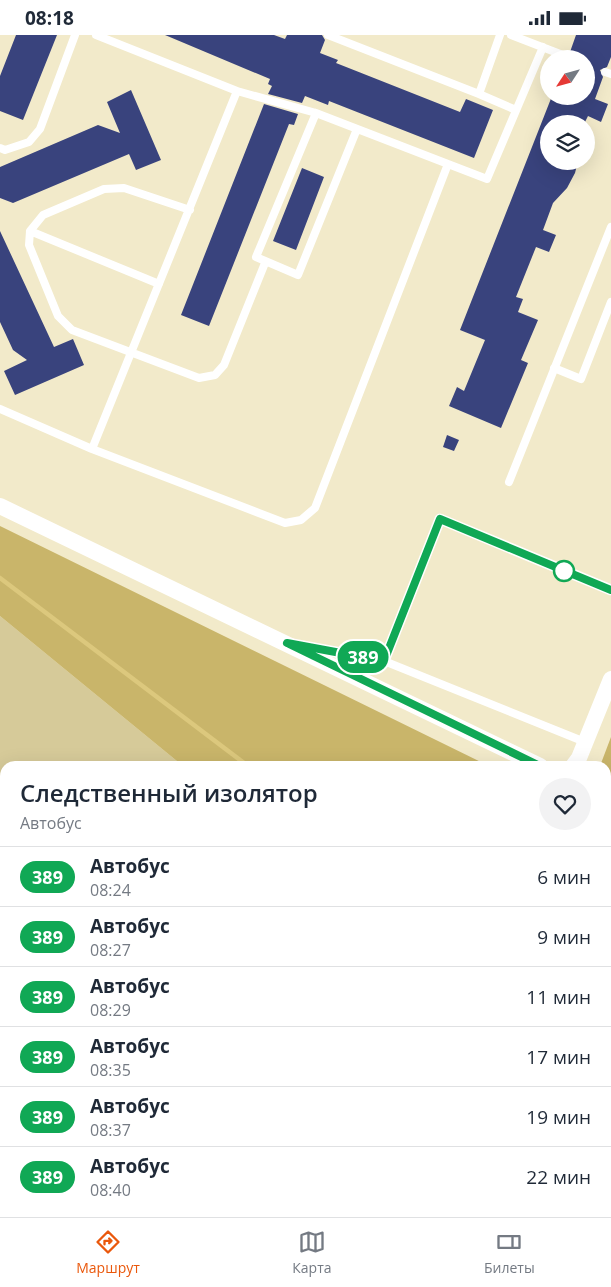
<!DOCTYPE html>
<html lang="ru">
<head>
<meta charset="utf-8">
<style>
	:root { --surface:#fff; --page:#f2f2f3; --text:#1f2937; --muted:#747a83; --line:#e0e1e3; --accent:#ea580c }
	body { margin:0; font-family:"Open Sans",sans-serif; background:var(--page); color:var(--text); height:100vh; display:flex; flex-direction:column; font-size:19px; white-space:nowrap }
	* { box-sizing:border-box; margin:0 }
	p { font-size:16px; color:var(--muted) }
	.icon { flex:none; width:28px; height:28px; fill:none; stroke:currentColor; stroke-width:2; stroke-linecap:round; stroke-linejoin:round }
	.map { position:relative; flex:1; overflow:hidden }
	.drawer { position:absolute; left:0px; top:726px; width:611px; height:456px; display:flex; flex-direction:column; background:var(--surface); border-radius:15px 15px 0 0; box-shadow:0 5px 20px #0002 }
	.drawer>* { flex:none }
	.badge { padding:0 10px; border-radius:16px; font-size:18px; line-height:32px }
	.needle { width:32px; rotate:234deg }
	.buttons { position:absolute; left:540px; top:15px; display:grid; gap:10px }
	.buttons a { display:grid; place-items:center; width:55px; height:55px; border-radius:50%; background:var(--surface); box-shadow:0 5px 20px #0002; font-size:25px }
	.map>.badge { position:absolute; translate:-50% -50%; box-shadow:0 0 0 2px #fff }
	.round { display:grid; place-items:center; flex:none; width:52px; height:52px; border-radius:26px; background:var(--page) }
	.summary { display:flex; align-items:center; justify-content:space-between; height:85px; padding:0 20px }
	h1 { font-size:24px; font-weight:600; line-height:38px }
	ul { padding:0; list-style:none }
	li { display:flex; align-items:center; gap:15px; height:60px; padding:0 20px; border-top:1px solid var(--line) }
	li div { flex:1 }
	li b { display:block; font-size:19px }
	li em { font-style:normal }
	li .badge { min-width:55px; font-weight:700; text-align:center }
	.status { display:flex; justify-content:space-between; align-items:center; height:35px; padding:0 25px; background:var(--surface); direction:ltr }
	.status svg { height:14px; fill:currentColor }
	.tabs { display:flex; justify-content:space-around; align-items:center; height:70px; border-top:1px solid var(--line); background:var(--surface); font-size:14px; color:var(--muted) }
	.tabs a { display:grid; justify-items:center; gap:2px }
	.tabs .on { color:var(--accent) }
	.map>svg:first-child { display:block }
	.green { fill:#d6ca99 }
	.forest { fill:#c9b56a }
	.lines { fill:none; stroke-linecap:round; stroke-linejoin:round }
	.stream { stroke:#dcc87d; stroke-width:4.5 }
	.building { fill:#39437d }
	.lane { stroke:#fff; stroke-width:8 }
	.street { stroke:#fff; stroke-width:16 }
	.rail-casing { stroke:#575343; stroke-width:5.5 }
	.rail { stroke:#fff7d7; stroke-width:4; stroke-dasharray:11; stroke-linecap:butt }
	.line-casing { stroke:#fff; stroke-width:11 }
	.line { stroke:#10a855; stroke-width:8 }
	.stop-dot { fill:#fff; stroke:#10a855; stroke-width:2.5 }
</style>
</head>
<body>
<div class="status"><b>08:18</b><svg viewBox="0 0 49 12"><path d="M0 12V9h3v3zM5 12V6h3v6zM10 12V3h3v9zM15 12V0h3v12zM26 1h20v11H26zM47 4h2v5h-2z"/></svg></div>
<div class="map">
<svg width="611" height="1182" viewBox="0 0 611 1182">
	<rect width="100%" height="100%" fill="#f2eaca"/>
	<path class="green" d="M0,581L183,731H5V780L0,776Z
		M0,828L5,832V888L0,894Z
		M0,965L5,967V1067L0,1063Z
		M289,1178H375L373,1182H301Z"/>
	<path class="forest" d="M0,491L489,731H183L0,581Z
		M611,702V844L606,856V731H600Z
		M0,776L5,780V832L0,828Z
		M5,888V967L0,965V894Z
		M0,1063L5,1067V1178H144L150,1182H4L0,1171Z
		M192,1178H289L301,1182H192Z
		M375,1178H478L476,1182H373Z"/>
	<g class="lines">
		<path class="stream" d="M0,543L248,731
			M0,802L5,805
			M0,1088L5,1092
			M117,1178L123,1182"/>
	</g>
	<path class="building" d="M16,0H57L23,85L0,76V41Z
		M165,0H274L285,4L287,0H322L325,5L320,18L338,25L336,28L460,77L466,64L493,75L474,123L329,66L328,70L305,61L302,68L268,59L272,51L268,49L270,44Z
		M576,0H611V22L607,32L600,35L603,42L595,64L608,69L601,87L588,81L584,89H549V126H578L575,138L567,153L553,168L543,195L556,200L549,217L536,212L516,262L523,264L518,277L538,285L521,325L528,328L501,393L449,371L457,352L464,356L485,305L460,295L552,61H586V24H573L570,17Z
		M131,55L161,125L136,135L129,119L13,168L0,163V132L98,90L120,98L107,67Z
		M264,69L298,79L294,90L289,89L209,291L181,280Z
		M302,133L324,142L296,215L273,206Z
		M0,196L54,312L73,304L84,330L15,360L4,336L27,325L13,315L0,287Z
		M447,400L459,405L454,416L443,412Z"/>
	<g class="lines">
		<path class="lane" d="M328,0L479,59
			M500,0L479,59L516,75
			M511,0L568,22
			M605,37L611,39
			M237,56L316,78L448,129
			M316,78L256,222L298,240L357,94
			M0,113L5,115L29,107L40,94L75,0
			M190,175L124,153L104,154L43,180L30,196L29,210L58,281L72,295L199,343L215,340L224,330L265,228
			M30,196L159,249
			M554,333L581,344L611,267
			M0,374L92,414L285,488L301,485L315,473L448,129L487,144L543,12
			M92,414L237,56L96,0
			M509,447L611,192
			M305,611L384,626L585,707
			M384,626L440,485L611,555"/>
		<path class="street" d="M0,471L540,731
			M573,731L579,723L611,644"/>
		<defs>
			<path id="rail" d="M606,961L611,950
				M606,1117L611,1105
				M519,1182L521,1178
				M581,1182L582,1178"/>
		</defs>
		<use href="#rail" class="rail-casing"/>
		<use href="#rail" class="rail"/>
	</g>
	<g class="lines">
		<defs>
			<path id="line" d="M540,731L287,608L384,626L440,484L611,555"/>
		</defs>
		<use href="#line" class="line-casing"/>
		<use href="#line" class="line"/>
	</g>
	<circle class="stop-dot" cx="564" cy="536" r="10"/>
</svg>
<div class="buttons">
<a><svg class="needle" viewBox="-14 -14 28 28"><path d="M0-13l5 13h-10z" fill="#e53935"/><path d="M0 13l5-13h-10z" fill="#747a83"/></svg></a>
<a><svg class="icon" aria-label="layers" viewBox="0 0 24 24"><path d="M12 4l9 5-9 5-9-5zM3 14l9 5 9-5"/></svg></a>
</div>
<b class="badge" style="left:363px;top:622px;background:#10a855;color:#fff">389</b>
<section class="drawer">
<div class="summary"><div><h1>Следственный изолятор</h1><p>Автобус</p></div><a class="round"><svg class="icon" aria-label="heart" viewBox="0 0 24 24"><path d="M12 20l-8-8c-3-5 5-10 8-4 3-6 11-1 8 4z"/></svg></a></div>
<ul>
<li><span class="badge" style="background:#10a855;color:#fff">389</span><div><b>Автобус</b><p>08:24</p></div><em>6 мин</em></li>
<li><span class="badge" style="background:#10a855;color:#fff">389</span><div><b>Автобус</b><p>08:27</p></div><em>9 мин</em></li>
<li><span class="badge" style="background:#10a855;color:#fff">389</span><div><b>Автобус</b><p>08:29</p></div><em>11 мин</em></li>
<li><span class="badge" style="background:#10a855;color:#fff">389</span><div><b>Автобус</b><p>08:35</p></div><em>17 мин</em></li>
<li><span class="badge" style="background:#10a855;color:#fff">389</span><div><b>Автобус</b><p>08:37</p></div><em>19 мин</em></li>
<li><span class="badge" style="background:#10a855;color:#fff">389</span><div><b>Автобус</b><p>08:40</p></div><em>22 мин</em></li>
</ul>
</section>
</div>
<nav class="tabs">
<a class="on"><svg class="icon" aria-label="directions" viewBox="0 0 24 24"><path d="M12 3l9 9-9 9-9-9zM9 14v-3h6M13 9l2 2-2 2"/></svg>Маршрут</a>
<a><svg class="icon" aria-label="map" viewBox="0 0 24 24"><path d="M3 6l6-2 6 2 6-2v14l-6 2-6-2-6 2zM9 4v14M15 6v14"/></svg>Карта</a>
<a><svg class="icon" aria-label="tickets" viewBox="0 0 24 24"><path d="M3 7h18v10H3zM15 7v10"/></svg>Билеты</a>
</nav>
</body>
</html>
